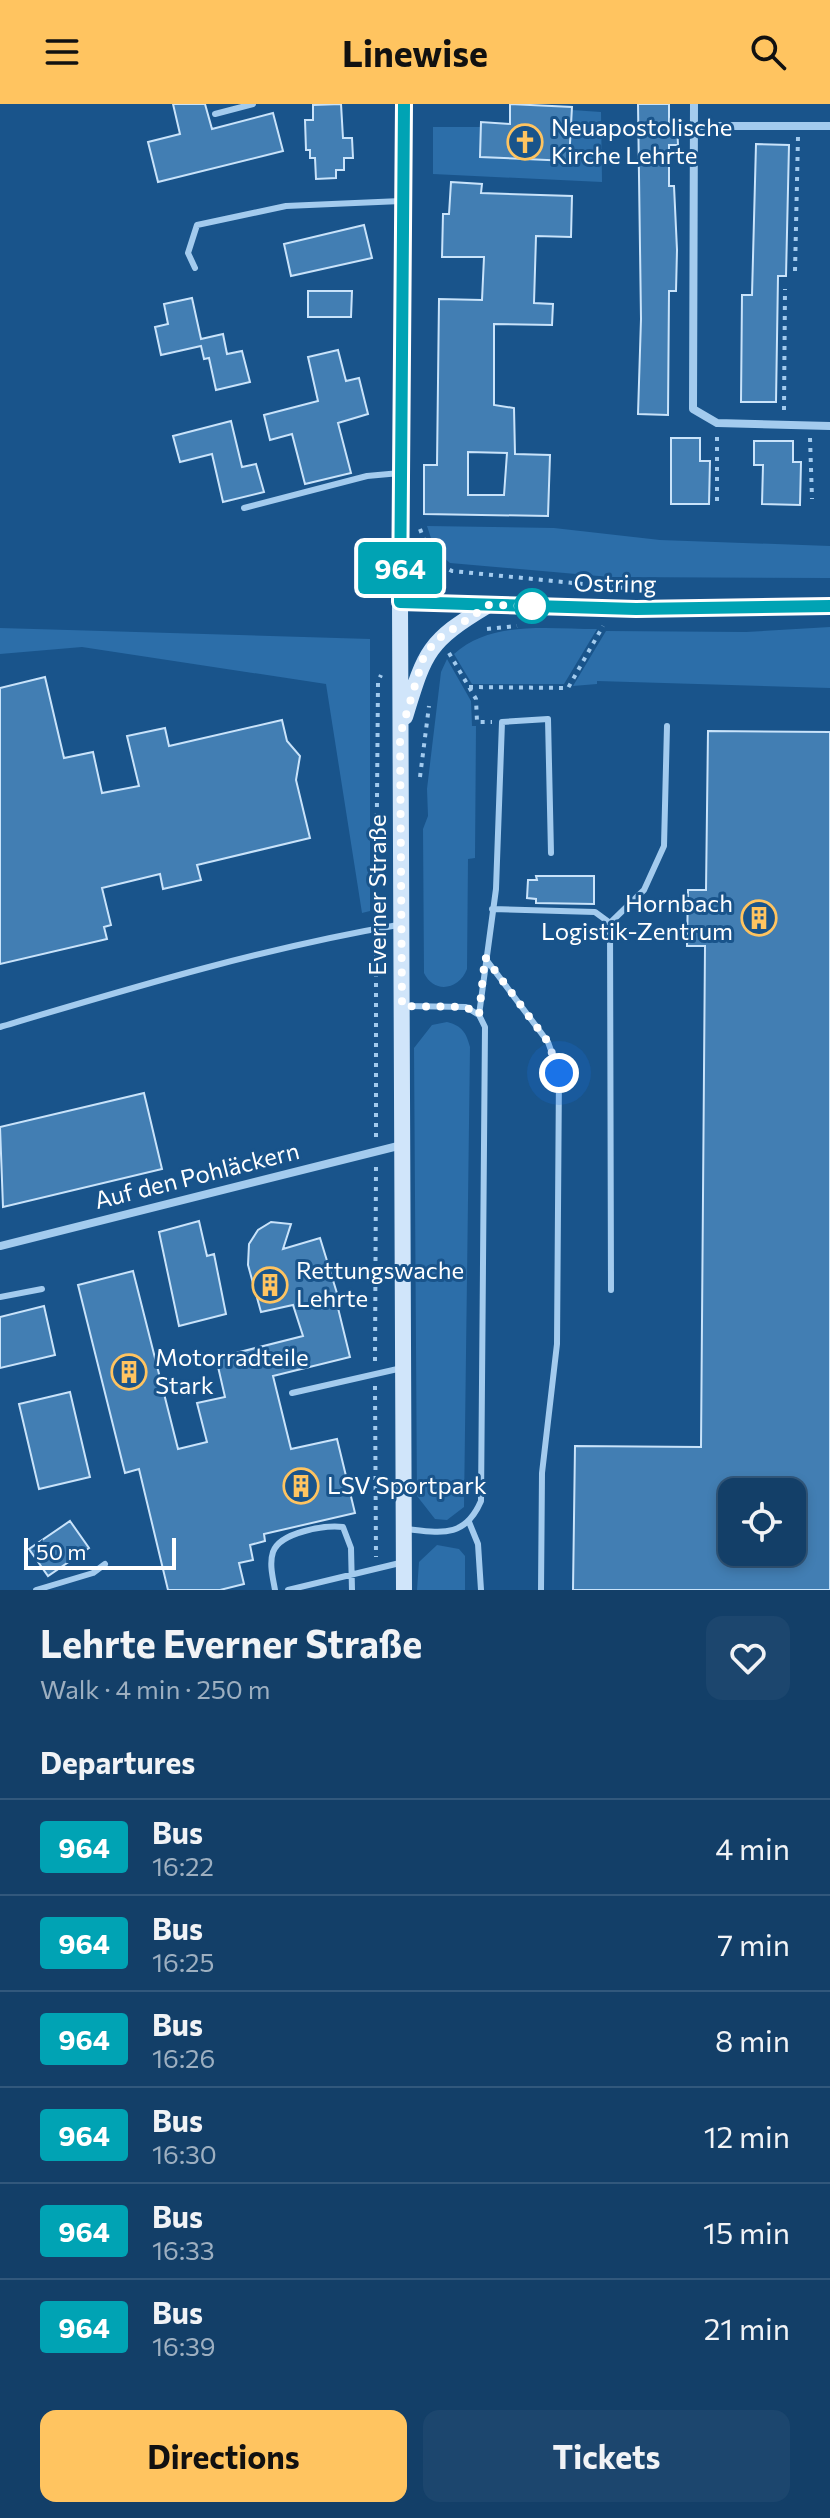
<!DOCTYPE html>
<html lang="en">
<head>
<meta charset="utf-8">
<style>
	:root { --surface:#133f68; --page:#1c466e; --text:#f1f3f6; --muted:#9dafc0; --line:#32587c; --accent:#ffc460 }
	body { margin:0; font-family:Commissioner,sans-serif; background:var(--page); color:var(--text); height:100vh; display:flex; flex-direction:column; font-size:30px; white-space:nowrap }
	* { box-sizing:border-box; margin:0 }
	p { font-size:26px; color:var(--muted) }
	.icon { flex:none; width:44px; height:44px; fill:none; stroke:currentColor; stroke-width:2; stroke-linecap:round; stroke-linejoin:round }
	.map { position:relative; height:1486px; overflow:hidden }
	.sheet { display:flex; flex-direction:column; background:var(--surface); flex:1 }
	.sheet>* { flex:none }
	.badge { padding:0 16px; border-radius:6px; font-size:28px; line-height:52px }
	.fabs { position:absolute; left:718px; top:1374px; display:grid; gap:16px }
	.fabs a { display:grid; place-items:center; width:88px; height:88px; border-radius:16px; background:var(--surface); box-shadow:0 4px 12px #0003,0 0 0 2px var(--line); font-size:40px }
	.scale { position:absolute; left:24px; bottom:20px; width:152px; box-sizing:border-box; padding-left:8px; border:4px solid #fff; border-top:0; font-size:22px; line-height:28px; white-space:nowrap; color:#fff; -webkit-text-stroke:6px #19548b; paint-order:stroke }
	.you { position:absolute; width:40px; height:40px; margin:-20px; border:6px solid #fff; border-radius:50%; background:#1a73e8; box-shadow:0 0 0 12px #1a73e833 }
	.map>.badge { position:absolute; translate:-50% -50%; box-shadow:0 0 0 4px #fff }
	h2 { padding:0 40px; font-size:30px; line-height:72px }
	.round { display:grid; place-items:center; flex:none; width:84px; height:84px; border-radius:16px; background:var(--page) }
	.overview { display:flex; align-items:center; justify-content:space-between; height:136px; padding:0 40px }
	h1 { font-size:38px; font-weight:700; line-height:60px }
	.button { display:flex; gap:16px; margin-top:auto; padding:16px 40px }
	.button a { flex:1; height:92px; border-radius:16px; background:var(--accent); color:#111; font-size:32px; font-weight:700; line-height:92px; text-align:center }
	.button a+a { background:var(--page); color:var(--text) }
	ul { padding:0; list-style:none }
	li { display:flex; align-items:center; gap:24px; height:96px; padding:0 40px; border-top:2px solid var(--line) }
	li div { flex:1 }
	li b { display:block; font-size:30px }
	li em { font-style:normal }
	li .badge { min-width:88px; font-weight:700; text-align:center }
	header { display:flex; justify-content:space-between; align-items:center; height:104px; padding:0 40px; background:var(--accent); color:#111; font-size:36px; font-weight:700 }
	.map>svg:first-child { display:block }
	.green { fill:#2c6ea9 }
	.building { fill:#427eb3; stroke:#c9e3fa; stroke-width:2; fill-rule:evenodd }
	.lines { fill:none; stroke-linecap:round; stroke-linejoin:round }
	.path { stroke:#a3cbee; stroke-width:4; stroke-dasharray:4 6; stroke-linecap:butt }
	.lane { stroke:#a3cbee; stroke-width:6 }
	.street { stroke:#a3cbee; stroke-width:8 }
	.secondary { stroke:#d0e5fa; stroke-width:16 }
	.line-casing { stroke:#fff; stroke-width:18 }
	.line { stroke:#00a3b4; stroke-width:12 }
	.walk { stroke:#fff; stroke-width:8; stroke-dasharray:0 14.4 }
	.stop-dot { fill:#fff; stroke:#00a3b4; stroke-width:4 }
	.labels { text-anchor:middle; stroke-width:6; stroke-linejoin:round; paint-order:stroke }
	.poi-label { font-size:24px; fill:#fff; stroke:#19548b; text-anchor:start }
	.street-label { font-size:24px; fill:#fff; stroke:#19548b }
</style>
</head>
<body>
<header><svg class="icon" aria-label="menu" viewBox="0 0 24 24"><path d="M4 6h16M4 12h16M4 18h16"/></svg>Linewise<svg class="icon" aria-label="search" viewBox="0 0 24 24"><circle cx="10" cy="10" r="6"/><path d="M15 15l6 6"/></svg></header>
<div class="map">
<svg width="830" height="1486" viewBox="0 0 830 1486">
	<rect width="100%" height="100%" fill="#19548b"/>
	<path class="green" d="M572,6L601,8L602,78L433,70V23H481L480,53L569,57Z
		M427,422L554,424L660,436L830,442V474L610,473L450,459L435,446Z
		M830,523V584L597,577V580L573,582L606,527L746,528Z
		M0,524L370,535V807L362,809L326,580L82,543L0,550Z
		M597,525L564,580H472L454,550C492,516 549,525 597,525Z
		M447,555L471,597L472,622H476L475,754L468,755L467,865C459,886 434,890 424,869L423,725L428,712L427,685L441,568Z
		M447,918C462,922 466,928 470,943L464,1403L447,1416L435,1415L417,1392L414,944L432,921Z
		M437,1441L459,1445L465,1452V1486H417L419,1458Z"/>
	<path class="building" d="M173,0H205L212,25L273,9L283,47L158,78L148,38L180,30Z
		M341,0L343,34H352L353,54H344V66H336V74L316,75L315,54H310V46H306L305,16H313V1Z
		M510,0L572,3L569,57L480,53L481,18L510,20Z
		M638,0H669V21H677L678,41H669V82H674L677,146L676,187H669L668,311L638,310L641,215Z
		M756,40L789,41L786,172H778L776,298H741L742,191H752Z
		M451,78L482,80L481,89L572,92L571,133L536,132L534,199L553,200L552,221L494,220V301L514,304L515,350L550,351L548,412L424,410V361H437L439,195L482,196L484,153H442L443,110H449ZM468,348L507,349L504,391H468Z
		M364,121L372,154L291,172L284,140Z
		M308,187H352L351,213H308Z
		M192,194L201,235L223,230L227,250L242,247L250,278L216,286L209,254L204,255L201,242L161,251L155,223L168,220L164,200Z
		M338,246L346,277L359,274L368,310L338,319L351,369L305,380L292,330L270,336L264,311L318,297L308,253Z
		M231,317L242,363L256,360L264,388L223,398L212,350L180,358L173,332Z
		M671,334H700V357H710L709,400H671Z
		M754,337H793V358H801L800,401L762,400L763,361H754Z
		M45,573L64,654L93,648L102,689L139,682L127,632L165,624L169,642L282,616L287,637L300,652L296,676L310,734L197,761L201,776L163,785L160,770L102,784L111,821L104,823L107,835L0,860V584Z
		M708,627L830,628V1486H573L575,1342L701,1343L705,842H687L688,786H706ZM732,1388H792V1448H732Z
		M536,772H594V800L536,799V795L527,794L528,776H537Z
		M144,989L162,1065L3,1103L0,1023Z
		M199,1117L207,1152L214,1150L226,1210L179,1222L159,1128Z
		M271,1118L291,1120L283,1145L320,1134L340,1199L337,1200L350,1253L273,1272L291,1345L337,1335L355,1409L264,1430L265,1437L250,1441L253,1456L239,1459L244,1480L220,1486H168L139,1365L125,1369L78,1181L133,1167L178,1345L207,1338L197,1299L225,1293L216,1254L303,1232L293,1201L261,1208L248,1161L249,1140L258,1126Z
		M44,1202L55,1251L0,1264V1213Z
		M70,1288L90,1373L39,1385L19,1300Z
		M70,1417L89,1444L48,1472L29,1445Z"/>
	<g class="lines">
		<path class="path" d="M795,167L798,33
			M784,306L785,185
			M717,333V398
			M810,334L812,395
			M420,425L432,456L430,481
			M432,456L452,467L634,485
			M487,525L517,522
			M449,549L476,595L477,618H492
			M469,583L568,584L603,522
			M420,673L429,602
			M376,813L378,578L381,571
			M376,1033V838
			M375,1257L376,1062
			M375,1282L376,1453"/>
		<path class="lane" d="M215,10L253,0
			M195,164L188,149L197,121L286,102L401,97
			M244,404L367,372L400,369
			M492,805L595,808L610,819L611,1186
			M610,819L644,786L664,742L667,622
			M485,854L548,938L559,969L557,1240L542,1369L541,1486
			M405,902L466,903L479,911
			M0,923C131,884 263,844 398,821
			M0,1193L42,1185
			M292,1289L402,1264
			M469,1418L478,1440L481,1486
			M407,1425C442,1429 465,1434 481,1397L485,923L479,911L496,785L502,618L548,615L551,749
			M36,1486L93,1469L105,1460
			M275,1486C273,1474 269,1460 273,1448C280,1428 325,1421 343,1423L351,1444L352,1486
			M288,1486L404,1458"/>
		<path class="street" d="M694,0L693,305L717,319L830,322
			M693,22H830
			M0,1142L402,1041"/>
		<path class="secondary" d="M400,498L636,505L830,502
			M405,613C425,548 427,538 487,502
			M404,1486L400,498L404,0"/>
	</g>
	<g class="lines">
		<defs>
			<path id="line" d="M404,0L400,498L636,505L830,502"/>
		</defs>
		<use href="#line" class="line-casing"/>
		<use href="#line" class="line"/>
		<path class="walk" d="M532,502L489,501L435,537L423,555L400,631L402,902L466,903L479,911L485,853L548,938L559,969"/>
	</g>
	<defs>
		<symbol id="church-ring" viewBox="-11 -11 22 22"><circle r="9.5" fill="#19548b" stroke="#ffc460" stroke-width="1.5"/><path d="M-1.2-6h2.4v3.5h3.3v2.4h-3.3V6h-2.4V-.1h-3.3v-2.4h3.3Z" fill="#ffc460"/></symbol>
		<symbol id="building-ring" viewBox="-11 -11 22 22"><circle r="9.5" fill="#19548b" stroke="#ffc460" stroke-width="1.5"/><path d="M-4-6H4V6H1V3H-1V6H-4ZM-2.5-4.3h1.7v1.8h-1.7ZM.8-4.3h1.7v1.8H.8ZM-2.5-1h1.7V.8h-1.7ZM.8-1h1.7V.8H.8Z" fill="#ffc460"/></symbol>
	</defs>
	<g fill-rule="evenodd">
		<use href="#church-ring" x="505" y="18" width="40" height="40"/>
		<use href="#building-ring" x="739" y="794" width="40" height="40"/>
		<use href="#building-ring" x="250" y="1161" width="40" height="40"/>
		<use href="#building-ring" x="109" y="1248" width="40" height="40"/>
		<use href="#building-ring" x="281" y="1362" width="40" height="40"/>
	</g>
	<circle class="stop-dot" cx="532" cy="502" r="16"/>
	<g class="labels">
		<g class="poi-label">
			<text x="551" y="32">Neuapostolische<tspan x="551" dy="28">Kirche Lehrte</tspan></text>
			<text x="733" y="808" text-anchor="end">Hornbach<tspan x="733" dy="28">Logistik-Zentrum</tspan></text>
			<text x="296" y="1175">Rettungswache<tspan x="296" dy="28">Lehrte</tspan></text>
			<text x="155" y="1262">Motorradteile<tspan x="155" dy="28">Stark</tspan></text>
			<text x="327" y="1390">LSV Sportpark</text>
		</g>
		<g class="street-label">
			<text transform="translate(615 480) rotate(1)" y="8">Ostring</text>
			<text transform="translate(378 791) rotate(-90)" y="8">Everner Straße</text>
			<text transform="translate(197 1072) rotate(-14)" y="8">Auf den Pohläckern</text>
		</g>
	</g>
</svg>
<div class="fabs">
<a><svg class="icon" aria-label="locate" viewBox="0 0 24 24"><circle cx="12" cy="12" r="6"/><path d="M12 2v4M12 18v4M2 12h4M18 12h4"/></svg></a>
</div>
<div class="scale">50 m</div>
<div class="you" style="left:559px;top:969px"></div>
<b class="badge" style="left:400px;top:464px;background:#00a3b4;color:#fff">964</b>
</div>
<section class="sheet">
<div class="overview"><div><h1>Lehrte Everner Straße</h1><p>Walk · 4 min · 250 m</p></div><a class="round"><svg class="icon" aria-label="heart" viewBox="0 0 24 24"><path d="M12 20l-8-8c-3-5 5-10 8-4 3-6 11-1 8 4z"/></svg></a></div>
<h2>Departures</h2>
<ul>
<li><span class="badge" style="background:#00a3b4;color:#fff">964</span><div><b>Bus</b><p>16:22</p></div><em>4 min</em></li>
<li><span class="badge" style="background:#00a3b4;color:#fff">964</span><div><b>Bus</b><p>16:25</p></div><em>7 min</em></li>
<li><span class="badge" style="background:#00a3b4;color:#fff">964</span><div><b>Bus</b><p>16:26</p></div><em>8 min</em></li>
<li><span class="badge" style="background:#00a3b4;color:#fff">964</span><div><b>Bus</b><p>16:30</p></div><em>12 min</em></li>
<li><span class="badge" style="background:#00a3b4;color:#fff">964</span><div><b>Bus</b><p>16:33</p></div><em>15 min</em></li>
<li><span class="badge" style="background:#00a3b4;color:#fff">964</span><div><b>Bus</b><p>16:39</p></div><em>21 min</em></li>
</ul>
<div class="button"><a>Directions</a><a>Tickets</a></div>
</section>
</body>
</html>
